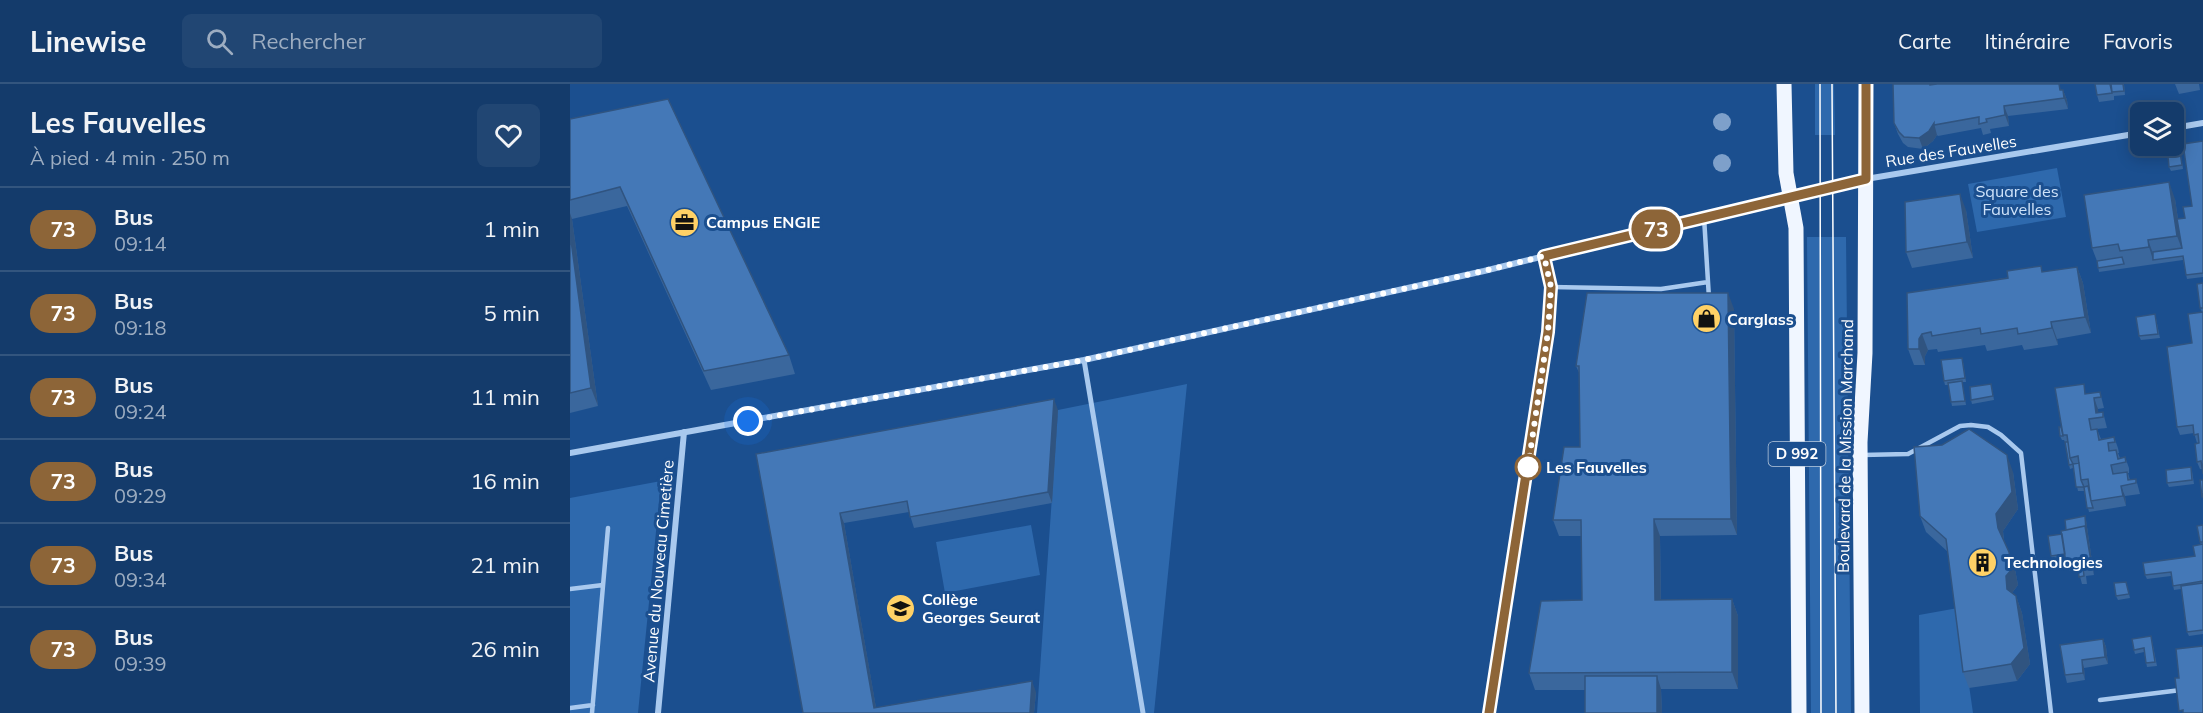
<!DOCTYPE html>
<html lang="fr">
<head>
<meta charset="utf-8">
<style>
	:root { --surface:#143b6b; --page:#214673; --text:#f1f3f6; --muted:#9dadc1; --line:#33557e }
	body { margin:0; font-family:Mulish,sans-serif; background:var(--page); color:var(--text); height:100vh; display:flex; flex-direction:column; font-size:22px; white-space:nowrap }
	* { box-sizing:border-box; margin:0 }
	p { font-size:20px; color:var(--muted) }
	.icon { flex:none; width:33px; height:33px; fill:none; stroke:currentColor; stroke-width:2; stroke-linecap:round; stroke-linejoin:round }
	.map { position:relative; flex:1; overflow:hidden }
	.panel { display:flex; flex-direction:column; background:var(--surface); width:570px }
	.panel>* { flex:none }
	.badge { padding:0 12px; border-radius:20px; font-size:21px; line-height:39px }
	.buttons { position:absolute; left:1560px; top:18px; display:grid; gap:12px }
	.buttons a { display:grid; place-items:center; width:54px; height:54px; border-radius:9px; background:var(--surface); box-shadow:0 3px 15px #0003,0 0 0 2px var(--line); font-size:30px }
	.you { position:absolute; width:30px; height:30px; margin:-15px; border:4px solid #fff; border-radius:50%; background:#1a73e8; box-shadow:0 0 0 9px #1a73e833 }
	.map>.badge { position:absolute; translate:-50% -50%; box-shadow:0 0 0 3px #fff }
	.round { display:grid; place-items:center; flex:none; width:63px; height:63px; border-radius:9px; background:var(--page) }
	.headline { display:flex; align-items:center; justify-content:space-between; height:102px; padding:0 30px }
	h1 { font-size:28px; font-weight:700; line-height:45px }
	ul { padding:0; list-style:none }
	li { display:flex; align-items:center; gap:18px; height:84px; padding:0 30px; border-top:2px solid var(--line) }
	li div { flex:1 }
	li b { display:block; font-size:22px }
	li em { font-style:normal }
	li .badge { min-width:66px; font-weight:700; text-align:center }
	header { display:flex; align-items:center; gap:36px; box-sizing:border-box; height:84px; padding:0 30px; background:var(--surface); border-bottom:2px solid var(--line) }
	header strong { font-size:28px }
	nav { display:flex; gap:33px; margin-inline-start:auto; font-size:21px }
	.search { width:420px; height:54px; background:var(--page); display:flex; align-items:center; gap:15px; box-sizing:border-box; padding:0 21px; border-radius:9px; color:var(--muted); font-size:22px }
	main { display:flex; flex:1; min-height:0 }
	.map>svg:first-child { display:block }
	.green { fill:#2e69ad }
	.lines { fill:none; stroke-linecap:round; stroke-linejoin:round }
	.service { stroke:#a9c9ee; stroke-width:4.5 }
	.pedestrian { stroke:#a9c9ee; stroke-width:5 }
	.minor { stroke:#a9c9ee; stroke-width:6 }
	.primary { stroke:#f0f6ff; stroke-width:15 }
	.tram { stroke:#fff; stroke-width:1.5 }
	.tree { fill:#7ea0ca }
	.wall { fill:#3a679d }
	.shaded-wall { fill:#305480 }
	.building { fill:#4478b7; stroke:#305480; stroke-width:1.5 }
	.line-casing { stroke:#fff; stroke-width:14 }
	.line { stroke:#8d6538; stroke-width:9 }
	.walk { stroke:#fff; stroke-width:6; stroke-dasharray:0 10.8 }
	.stop-dot { fill:#fff; stroke:#8d6538; stroke-width:3 }
	.labels { text-anchor:middle; stroke-width:6; stroke-linejoin:round; paint-order:stroke }
	.shield { fill:#1b4f8f; stroke:#bbcadd; stroke-width:1.5 }
	.shield-label { font-size:15px; font-weight:bold; fill:#fff }
	.street-label { font-size:16px; fill:#fff; stroke:#1b4f8f }
	.park-label { font-size:16px; fill:#cfe3fa; stroke:#1b4f8f }
	.poi-label { font-size:16px; font-weight:bold; fill:#fff; stroke:#1b4f8f; text-anchor:start }
	.stop-label { font-size:16px; font-weight:bold; fill:#fff; stroke:#1b4f8f; text-anchor:start }
</style>
</head>
<body>
<header>
<strong>Linewise</strong>
<div class="search"><svg class="icon" aria-label="search" viewBox="0 0 24 24"><circle cx="10" cy="10" r="6"/><path d="M15 15l6 6"/></svg>Rechercher</div>
<nav><a>Carte</a><a>Itinéraire</a><a>Favoris</a></nav>
</header>
<main>
<section class="panel">
<div class="headline"><div><h1>Les Fauvelles</h1><p>À pied · 4 min · 250 m</p></div><a class="round"><svg class="icon" aria-label="heart" viewBox="0 0 24 24"><path d="M12 20l-8-8c-3-5 5-10 8-4 3-6 11-1 8 4z"/></svg></a></div>
<ul>
<li><span class="badge" style="background:#8d6538;color:#fff">73</span><div><b>Bus</b><p>09:14</p></div><em>1 min</em></li>
<li><span class="badge" style="background:#8d6538;color:#fff">73</span><div><b>Bus</b><p>09:18</p></div><em>5 min</em></li>
<li><span class="badge" style="background:#8d6538;color:#fff">73</span><div><b>Bus</b><p>09:24</p></div><em>11 min</em></li>
<li><span class="badge" style="background:#8d6538;color:#fff">73</span><div><b>Bus</b><p>09:29</p></div><em>16 min</em></li>
<li><span class="badge" style="background:#8d6538;color:#fff">73</span><div><b>Bus</b><p>09:34</p></div><em>21 min</em></li>
<li><span class="badge" style="background:#8d6538;color:#fff">73</span><div><b>Bus</b><p>09:39</p></div><em>26 min</em></li>
</ul>
</section>
<div class="map">
<svg width="1633" height="629" viewBox="0 0 1633 629">
	<rect width="100%" height="100%" fill="#1b4f8f"/>
	<path class="green" d="M1245,0H1264L1265,51H1245Z
		M1487,84L1496,133L1407,148L1398,100Z
		M1237,153H1276L1281,629H1241Z
		M617,300L584,629H467L488,326Z
		M91,397L68,629H0V414Z
		M461,441L470,491L375,509L366,458Z
		M1388,524L1403,629H1350L1349,531Z"/>
	<g class="lines">
		<path class="service" d="M1134,133L1139,214
			M981,203L1091,205L1138,198
			M1292,371L1338,370L1390,342L1401,341L1418,343L1431,351L1451,369L1481,629
			M0,505L33,501
			M1530,616L1611,606
			M0,624L23,621
			M22,629L38,444"/>
		<path class="pedestrian" d="M514,276L573,629"/>
		<path class="minor" d="M1604,44L1633,39
			M0,369L514,276L914,187L1173,123L1296,95L1570,49
			M88,629L114,348
			M919,629L978,248L981,203L974,172"/>
		<path class="primary" d="M1214,0L1216,89L1226,144L1229,629
			M1292,629L1290,358L1295,269L1296,0"/>
		<path class="tram" d="M1250,0L1251,629
			M1262,0L1266,629"/>
	</g>
	<g class="tree">
		<circle cx="1152" cy="38" r="9"/>
		<circle cx="1152" cy="79" r="9"/>
	</g>
	<path class="wall" d="M1323,0H1365L1363,1L1493,6L1497,16L1498,25L1438,32L1439,42L1420,45L1421,49L1413,51L1411,44L1368,52L1367,51L1363,57L1353,65L1338,63L1333,59L1328,50L1324,39Z
		M1525,0H1554L1555,11L1544,12V16L1529,18L1527,11Z
		M1605,0H1629L1630,6L1609,10Z
		M0,35L219,271L225,290L141,306L57,122L2,135L28,322L0,329Z
		M1633,57V193L1617,195L1613,176L1529,188L1527,177L1522,164L1605,115L1608,135L1615,134L1622,122Z
		M1610,65L1613,85L1601,87L1599,83Z
		M1396,126L1403,174L1342,184L1336,168Z
		M1507,183L1513,199L1521,249L1487,255L1488,261L1454,266L1452,261L1417,267L1415,261L1368,268L1367,265L1358,266L1355,272V281H1344L1338,265L1337,209Z
		M1633,199V390L1632,385H1630L1627,378L1629,358L1627,359L1624,349L1610,351L1607,343L1622,259L1632,228L1630,224Z
		M1164,225L1167,451L1090,452L1091,516L1162,515L1168,532V605H1091L1092,629L1015,606H965L959,589L1012,516V452H989L983,436L1010,363V291L1006,282Z
		M1585,230L1590,254L1571,256L1569,252Z
		M1393,278L1396,298H1392L1396,321L1382,322L1378,301H1375L1374,297Z
		M1421,300L1424,316L1402,320L1401,316Z
		M1530,308L1534,324L1528,325V329L1533,328L1537,344L1527,345L1531,355L1544,353L1548,364L1549,369H1548L1550,374L1555,373L1559,384V389H1558L1560,396L1566,395L1570,410L1555,412L1556,422L1519,428L1514,407H1508L1503,384L1500,385L1499,381L1495,358L1494,356H1492L1490,352L1517,310Z
		M488,326L482,419L344,444L339,428L274,439L306,624L466,608L464,629H233L186,370Z
		M1622,387L1624,400L1599,403L1597,399Z
		M1443,388L1448,425L1433,447L1434,456L1445,485L1448,501L1442,509L1446,512L1452,529L1460,580L1447,597L1399,604L1393,588L1378,468L1356,448L1350,432Z
		M1516,436L1524,491L1516,492L1517,500H1512L1508,485L1499,487L1495,474L1483,476L1481,472L1492,450L1496,446Z
		M1633,441V550L1619,552L1617,548L1611,505L1604,506L1601,492L1577,495L1575,491L1625,472L1631,461L1630,458Z
		M1556,498L1560,514L1548,516L1546,512Z
		M1581,552L1587,582L1577,583L1574,568L1565,570L1564,566Z
		M1533,555L1536,563L1538,580L1514,584L1515,596L1497,599L1495,591Z"/>
	<path class="shaded-wall" d="M1493,6L1497,16L1498,25L1494,14Z
		M1434,22L1438,32L1439,42L1435,31Z
		M1364,39L1367,51L1363,57L1353,65L1349,54Z
		M1599,98L1605,115L1613,168L1607,152Z
		M1390,110L1396,126L1403,174L1397,158Z
		M0,129L2,135L28,322L21,304L0,149Z
		M1578,156L1584,172L1583,176L1579,163Z
		M1507,183L1513,199L1521,249L1515,233Z
		M1158,209L1164,225L1167,451L1161,435Z
		M1481,238L1487,255L1488,261L1482,244Z
		M1352,250L1358,266L1355,272V281L1349,265V255Z
		M1524,314L1528,325L1529,334L1526,329Z
		M484,315L488,326L482,419L478,408Z
		M1437,371L1443,388L1448,425L1433,447L1434,460L1428,444L1426,430Z
		M1551,402L1555,412L1556,422L1553,412Z
		M270,429L274,439L307,629L304,624Z
		M1515,432L1516,436L1524,491L1522,483L1515,442Z
		M1084,435L1090,452L1091,533L1085,516Z
		M1439,468L1445,485L1448,501L1442,509L1437,505L1436,492Z
		M1446,512L1452,529L1460,580L1447,597L1441,580Z
		M1162,515L1168,532V605L1162,588Z
		M1533,555L1536,563L1538,580L1535,573Z
		M1512,576L1514,584L1515,596L1513,589Z
		M1087,592L1091,605L1092,629H1087Z
		M462,597L466,608L464,629H460Z"/>
	<path class="building" d="M1323,0H1360V1L1367,0H1489L1490,6H1493L1494,14L1434,22L1435,31L1416,35L1417,38L1409,40V33L1364,41V39L1359,47L1349,54L1334,53L1329,48L1324,39Z
		M1525,0H1540L1542,9L1527,11Z
		M1541,0H1553L1554,7L1542,8Z
		M98,15L219,271L134,287L50,103L0,116V35Z
		M1633,57V189L1616,191L1613,172L1583,176V168L1612,164L1607,135L1615,134L1613,123L1622,122L1613,60Z
		M1609,61L1612,81L1599,83L1597,63Z
		M1599,98L1607,152L1578,156L1579,163L1550,167L1548,160L1522,164L1514,111Z
		M1390,110L1397,158L1336,168L1335,118Z
		M0,149L21,304L0,309Z
		M1552,173L1554,180L1528,184L1527,177Z
		M1471,182L1472,188L1507,183L1515,233L1481,238L1482,244L1448,250L1447,244L1411,250L1410,244L1362,252L1361,248L1352,250L1349,255V265H1338L1337,209L1438,194L1437,187Z
		M1633,199V224H1630L1627,200Z
		M1017,209H1158L1161,435H1084L1085,516L1162,515V588L959,589L971,517L1012,516L1011,436H983L994,363H1010L1009,282H1006Z
		M1633,228V390L1631,377L1627,378L1625,360L1629,359L1628,350L1624,351L1623,341L1607,343L1597,263L1622,259L1618,230Z
		M1585,230L1588,250L1569,252L1566,233Z
		M1392,274L1395,294L1374,297L1371,276Z
		M1392,297L1395,317L1381,318L1378,299Z
		M1421,300L1423,312L1401,316L1400,303Z
		M1514,300L1515,310L1530,308L1531,313L1524,314L1526,329L1533,328V333L1519,335L1521,346L1527,345L1529,356L1544,353L1545,358L1538,359L1539,367L1546,366L1548,375L1555,373L1556,378L1541,381L1543,390L1557,388L1558,396L1566,395V399L1551,402L1553,412L1521,417L1518,395L1511,396L1508,372L1500,374L1497,351H1493L1485,304Z
		M484,315L478,408L340,433L337,417L270,429L304,624L462,597L460,629H233L186,370Z
		M1489,343H1491L1493,352H1490Z
		M1399,345L1437,371L1442,408L1426,430L1428,444L1439,468L1442,485L1436,492L1437,505L1446,512L1454,564L1441,580L1393,588L1376,455L1350,432L1344,363L1372,361Z
		M1495,358H1498L1500,374L1503,380L1499,381Z
		M1509,379L1511,396L1514,403H1506L1503,380Z
		M1621,383L1622,396L1597,399L1596,386Z
		M1630,396H1633V413H1632Z
		M1518,402L1521,417L1523,424H1517L1514,403Z
		M1515,432L1516,446L1515,442L1496,446L1495,436Z
		M1633,441V458H1630L1627,442Z
		M1515,442L1522,483L1513,484L1514,492L1509,493L1507,477L1496,479L1491,447Z
		M1492,450L1495,470L1481,472L1478,452Z
		M1633,460V497L1603,502L1601,488L1575,491L1573,479L1625,472L1623,462Z
		M1556,498L1559,510L1546,512L1544,499Z
		M1633,499V546L1617,548L1611,502Z
		M1581,552L1585,578L1576,579L1574,564L1564,566L1562,555Z
		M1533,555L1535,573L1512,576L1513,589L1495,591L1490,561Z
		M1633,562V629H1613V626L1609,627L1605,594H1609L1606,565Z
		M1015,592H1087V629H1015Z"/>
	<g class="lines">
		<defs>
			<path id="line" d="M919,629L978,248L981,203L974,172L1296,95V0"/>
		</defs>
		<use href="#line" class="line-casing"/>
		<use href="#line" class="line"/>
		<path class="walk" d="M178,337L514,276L914,187L974,172L981,203L978,248L958,383"/>
	</g>
	<defs>
		<symbol id="office-disc" viewBox="-11 -11 22 22"><circle r="9.5" fill="#ffd166" stroke="#1b4f8f"/><path d="M-6-3h4V-5.5h4V-3h4V5H-6ZM-1-4.5V-3h2v-1.5ZM-6 0V1H6V0Z" fill="#111"/></symbol>
		<symbol id="shop-disc" viewBox="-11 -11 22 22"><circle r="9.5" fill="#ffd166" stroke="#1b4f8f"/><path d="M-5-2.5h2.3a2.7 3.5 0 0 1 5.4 0H5L5.5 6h-11ZM-1.5-2.5h3a1.5 2.3 0 0 0-3 0Z" fill="#111"/></symbol>
		<symbol id="building-disc" viewBox="-11 -11 22 22"><circle r="9.5" fill="#ffd166" stroke="#1b4f8f"/><path d="M-4-6H4V6H1V3H-1V6H-4ZM-2.5-4.3h1.7v1.8h-1.7ZM.8-4.3h1.7v1.8H.8ZM-2.5-1h1.7V.8h-1.7ZM.8-1h1.7V.8H.8Z" fill="#111"/></symbol>
		<symbol id="school-disc" viewBox="-11 -11 22 22"><circle r="9.5" fill="#ffd166" stroke="#1b4f8f"/><path d="M0-5L7-2L0 1L-7-2ZM-4 1L0 2.5L4 1V4Q0 6-4 4Z" fill="#111"/></symbol>
	</defs>
	<g fill-rule="evenodd">
		<use href="#office-disc" x="98" y="122" width="33" height="33"/>
		<use href="#shop-disc" x="1120" y="218" width="33" height="33"/>
		<use href="#building-disc" x="1396" y="462" width="33" height="33"/>
		<use href="#school-disc" x="314" y="508" width="33" height="33"/>
	</g>
	<circle class="stop-dot" cx="958" cy="383" r="12"/>
	<g class="labels">
		<rect class="shield" x="1198.5" y="358" width="57" height="24" rx="4.5"/>
		<g class="shield-label">
			<text x="1227" y="375">D 992</text>
		</g>
		<g class="street-label">
			<text transform="translate(1381 67) rotate(-9)" y="6">Rue des Fauvelles</text>
			<text transform="translate(1275 362) rotate(-89)" y="6">Boulevard de la Mission Marchand</text>
			<text transform="translate(88 487) rotate(-85)" y="6">Avenue du Nouveau Cimetière</text>
		</g>
		<g class="park-label">
			<text x="1447" y="113">Square des<tspan x="1447" dy="18">Fauvelles</tspan></text>
		</g>
		<g class="poi-label">
			<text x="136" y="144">Campus ENGIE</text>
			<text x="1157" y="241">Carglass</text>
			<text x="1434" y="484">Technologies</text>
			<text x="352" y="521">Collège<tspan x="352" dy="18">Georges Seurat</tspan></text>
		</g>
		<g class="stop-label">
			<text x="976" y="389">Les Fauvelles</text>
		</g>
	</g>
</svg>
<div class="buttons">
<a><svg class="icon" aria-label="layers" viewBox="0 0 24 24"><path d="M12 4l9 5-9 5-9-5zM3 14l9 5 9-5"/></svg></a>
</div>
<div class="you" style="left:178px;top:337px"></div>
<b class="badge" style="left:1086px;top:145px;background:#8d6538;color:#fff">73</b>
</div>
</main>
</body>
</html>
